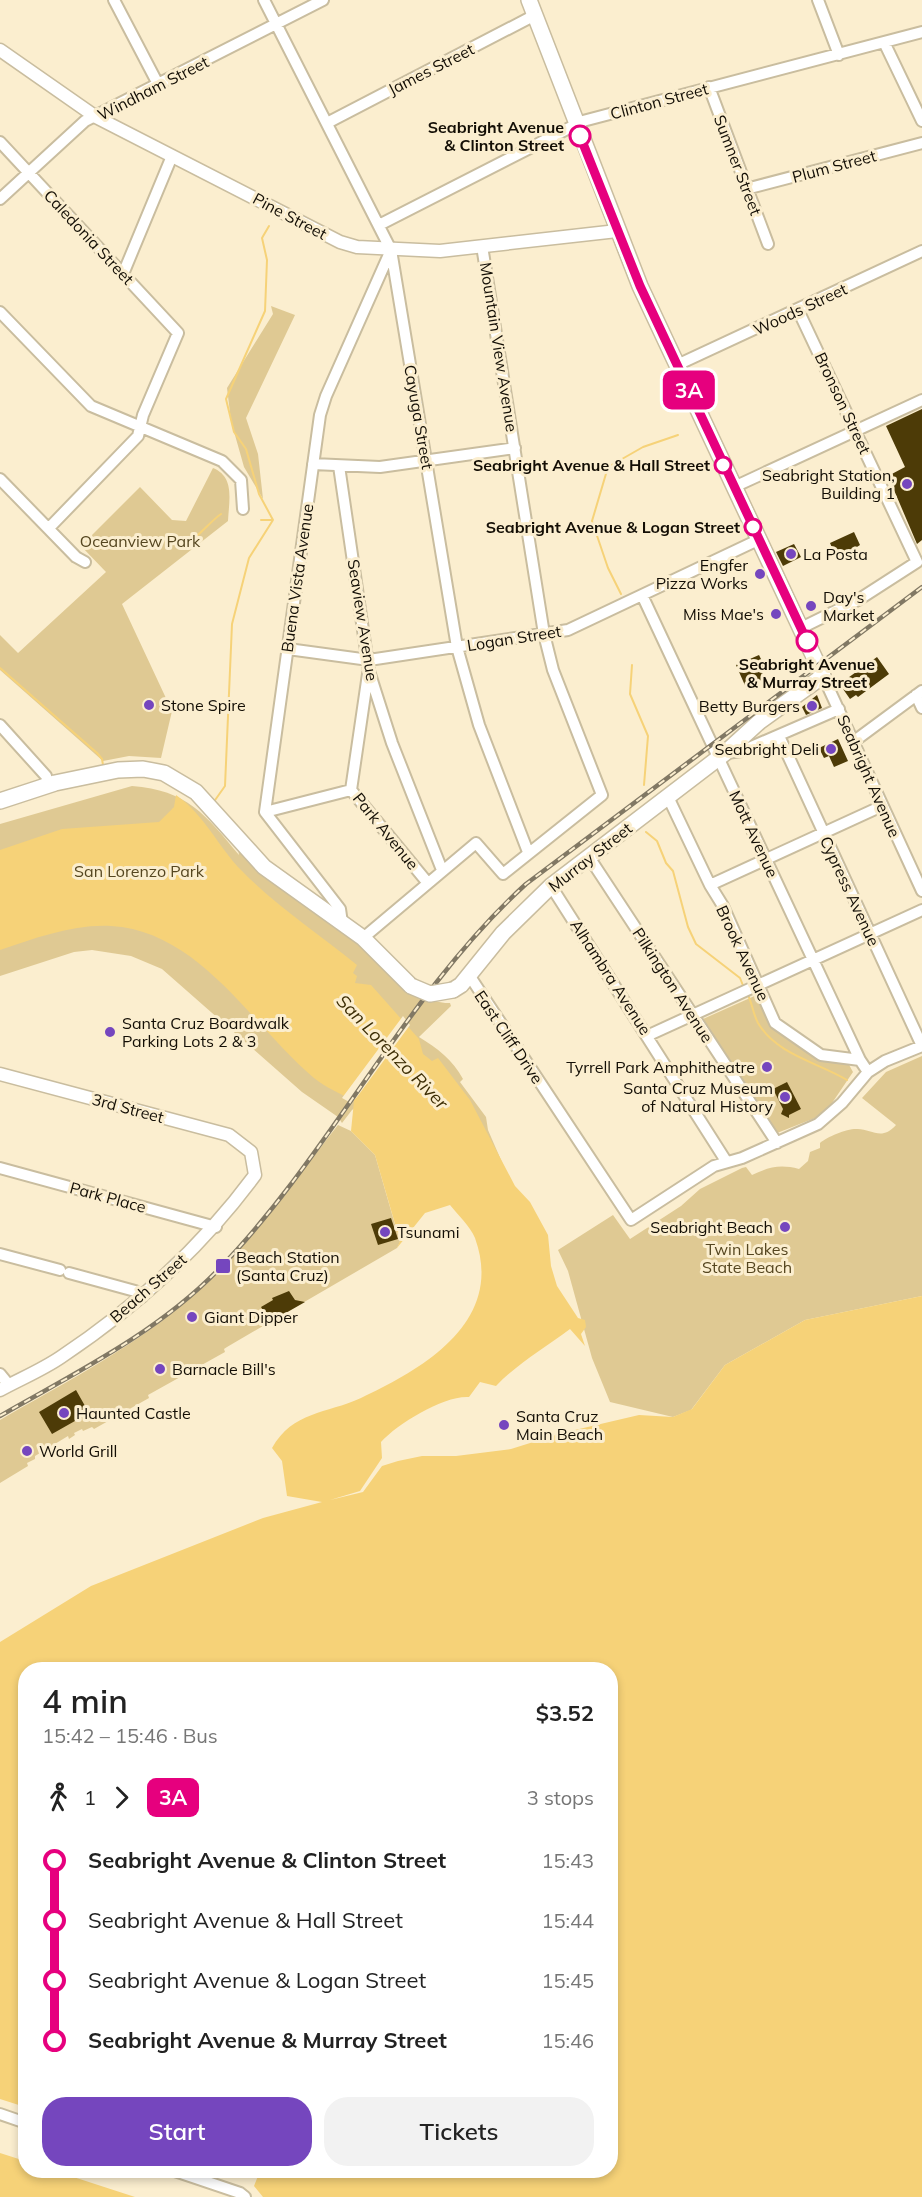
<!DOCTYPE html>
<html lang="en">
<head>
<meta charset="utf-8">
<style>
	:root { --surface:#fff; --page:#f2f2f2; --text:#222; --muted:#767676; --accent:#7546be }
	body { margin:0; font-family:Mulish,sans-serif; background:var(--page); color:var(--text); height:100vh; display:flex; flex-direction:column; font-size:22px; white-space:nowrap }
	* { box-sizing:border-box; margin:0 }
	p { font-size:20px; color:var(--muted) }
	.icon { flex:none; width:33px; height:33px; fill:none; stroke:currentColor; stroke-width:2; stroke-linecap:round; stroke-linejoin:round }
	.map { position:relative; flex:1; overflow:hidden }
	.panel { position:absolute; left:18px; top:1662px; width:600px; height:516px; display:flex; flex-direction:column; background:var(--surface); border-radius:24px; box-shadow:0 3px 9px #0003 }
	.panel>* { flex:none }
	.badge { padding:0 12px; border-radius:9px; font-size:21px; line-height:39px }
	.map>.badge { position:absolute; translate:-50% -50%; box-shadow:0 0 0 3px #fff }
	.legs { display:flex; align-items:center; gap:9px; height:66px; padding:0 24px; font-size:20px }
	.legs p { margin-inline-start:auto }
	.overview { display:flex; align-items:center; justify-content:space-between; height:102px; padding:0 24px }
	h1 { font-size:33px; font-weight:600; line-height:45px }
	.button { display:flex; gap:12px; margin-top:auto; padding:12px 24px }
	.button a { flex:1; height:69px; border-radius:24px; background:var(--accent); color:#fff; font-size:24px; font-weight:600; line-height:69px; text-align:center }
	.button a+a { background:var(--page); color:var(--text) }
	ul { padding:0 24px; list-style:none }
	li { display:flex; align-items:center; gap:21px; height:60px; font-size:22px }
	li i { display:grid; place-items:center; width:9px; height:100%; margin:0 8px; background:currentColor }
	li i::after { content:''; width:15px; height:15px; margin:-8px; border:4px solid; border-radius:50%; background:var(--surface) }
	li p { margin-inline-start:auto }
	li:first-child i { background:linear-gradient(#0000 50%,currentColor 0) }
	li:last-child i { background:linear-gradient(currentColor 50%,#0000 0) }
	.map>svg:first-child { display:block }
	.green { fill:#dfc993 }
	.water { fill:#f6d278; fill-rule:evenodd }
	.pier { fill:#fbeecf }
	.lines { fill:none; stroke-linecap:round; stroke-linejoin:round }
	.stream { stroke:#f6d278; stroke-width:2 }
	.building { fill:#4d3b07 }
	.minor-casing { stroke:#c9bd9f; stroke-width:14 }
	.tertiary-casing { stroke:#c9bd9f; stroke-width:15 }
	.secondary-casing { stroke:#c9bd9f; stroke-width:18 }
	.minor { stroke:#fff; stroke-width:10 }
	.tertiary { stroke:#fff; stroke-width:12 }
	.secondary { stroke:#fff; stroke-width:15 }
	.rail-casing { stroke:#817864; stroke-width:4.5 }
	.rail { stroke:#fbeecf; stroke-width:2; stroke-dasharray:7; stroke-linecap:butt }
	.secondary-bridge-casing { stroke:#c9bd9f; stroke-width:18; stroke-linecap:butt }
	.secondary-bridge { stroke:#fff; stroke-width:15 }
	.line-1-casing { stroke:#fff; stroke-width:14 }
	.line-1 { stroke:#e6007e; stroke-width:9 }
	.stop-1-dot { fill:#fff; stroke:#e6007e; stroke-width:3 }
	.poi-dot { fill:#7546be; stroke:#fbeecf; stroke-width:2 }
	.labels { text-anchor:middle; stroke-width:6; stroke-linejoin:round; paint-order:stroke }
	.street-label { font-size:16px; fill:#130e05; stroke:#fbeecf }
	.stop-label { font-size:16px; font-weight:bold; fill:#130e05; stroke:#fbeecf; text-anchor:end }
	.poi-label { font-size:16px; fill:#130e05; stroke:#fbeecf; text-anchor:start }
	.park-label { font-size:16px; fill:#554620; stroke:#fbeecf }
	.water-label { font-size:18px; font-style:italic; fill:#3d2e05; stroke:#fbeecf }
</style>
</head>
<body>
<div class="map">
<svg width="922" height="2197" viewBox="0 0 922 2197">
	<rect width="100%" height="100%" fill="#fbeecf"/>
	<path class="green" d="M271,306L295,315L246,418L258,454L263,499L244,467L231,421L227,388L273,314Z
		M213,468C235,477 229,500 228,521L122,604L172,711L161,758L129,756L103,761L0,670V635L18,653L106,572L81,546L140,487L172,520L186,521Z
		M132,786C187,790 206,815 239,855L238,849L354,938C370,960 421,1005 450,1003L451,1006L419,1037C437,1048 453,1060 463,1079L460,1082L486,1117L488,1130L504,1167L550,1256L542,1259L389,1082L352,1110L342,1123L338,1117L302,1092L162,969L131,956L92,950L74,952L0,976V824Z
		M759,994L776,1030L782,1035L828,1062L848,1063L853,1072L830,1106L815,1118L777,1133L703,1019Z
		M922,1056V1296L805,1320L725,1365L691,1410L673,1417L610,1402L592,1358L568,1271L558,1250L613,1215L630,1239L681,1206L700,1189L742,1168L746,1167L752,1175C769,1167 780,1164 799,1169L808,1161L810,1152L820,1148V1143C827,1137 846,1129 856,1129C871,1128 881,1142 896,1125L862,1098L886,1072Z
		M338,1125L351,1131L375,1155L400,1242L397,1248L227,1347L224,1349L225,1352L148,1395L149,1398L94,1429L92,1427L83,1431L82,1429L74,1433L75,1435L69,1439L68,1436L35,1456V1459L27,1463L28,1466L0,1483V1420C62,1384 127,1351 182,1305C243,1254 289,1187 338,1125Z"/>
	<path class="water" d="M176,795C205,815 218,847 242,871C276,906 319,934 357,965L353,973L357,976L355,983L371,985L419,1039L423,1054L432,1061L438,1058L470,1100L515,1186L530,1202L548,1235L551,1266L557,1286L578,1318L585,1320L586,1327L581,1334L585,1346L570,1329C545,1348 518,1363 496,1386L480,1382L469,1397C445,1395 398,1423 381,1442L382,1458L360,1491L330,1500L363,1492L382,1466L398,1461L422,1456H456L511,1449L562,1433L639,1415L673,1417L692,1409L725,1365L805,1320L922,1296V2197H0V1642L91,1586L263,1518L322,1502L287,1496L282,1461L272,1448C293,1411 326,1414 361,1398C425,1368 505,1321 475,1238C470,1226 458,1215 450,1205L425,1213L397,1248L400,1241L375,1155L351,1131L354,1101C341,1094 325,1087 314,1078C252,1026 200,931 111,926C73,924 36,938 0,950V850L62,829L159,822L174,807ZM26,1670H610V2170H26Z"/>
	<path class="pier" d="M403,1016L410,1025L357,1097L351,1103L342,1098Z
		M0,2099L25,2107V2161L0,2153Z
		M55,2171H260L254,2186L263,2197H135Z"/>
	<g class="lines">
		<path class="stream" d="M261,520H273
			M184,544C198,539 208,523 221,514
			M621,594L608,568L592,521L608,467L643,447L678,435
			M632,665L630,694L648,736L644,785
			M0,668L97,753L102,759L103,765
			M213,803L225,786L232,624L249,558L273,520L259,494L246,449L234,432L226,399L265,311L267,260L262,238L269,226
			M646,832L657,841L666,863L673,871L688,927L696,944L740,978L744,988
			M747,993C752,1002 753,1014 758,1023C777,1055 817,1062 847,1080"/>
	</g>
	<path class="building" d="M922,409V540L917,544L888,476L905,467L886,426Z
		M854,532L860,545L837,560L830,543Z
		M794,544L801,557L783,566L776,552Z
		M759,655L767,671L761,674L764,679L756,682L758,686L747,690L736,665Z
		M877,657L889,674L858,697L856,695L850,699L843,689L849,685L845,680Z
		M817,695L822,708L806,715L802,707Z
		M838,739L848,761L834,767L829,756L824,758L819,748Z
		M787,1082L801,1109L789,1115V1118L781,1114L783,1109L773,1089Z
		M391,1218L398,1239L378,1245L371,1224Z
		M289,1291L295,1300L305,1302L270,1322L261,1307L273,1300L272,1298Z
		M76,1390L89,1413L52,1434L39,1412Z"/>
	<g class="lines">
		<defs>
			<path id="minor" d="M114,0L159,86
				M264,0L391,250L457,647L479,725L528,852
				M818,0L839,55
				M884,42L922,121
				M709,87L768,244
				M327,123L535,15
				M0,142L178,333L143,415L138,436L49,528
				M746,189L922,143
				M0,199L85,121L323,0
				M379,225L583,121L922,32
				M123,274L172,156
				M798,310L917,562L858,600L801,628
				M0,312L91,406L222,461L241,480L243,509
				M677,365L922,251
				M313,464L380,467L515,448
				M339,466L369,671L392,743L442,870
				M0,479L76,557L85,562
				M734,487L922,400
				M642,595L860,1060L868,1072
				M288,649L369,660L568,630L758,540
				M368,674L351,790L427,882
				M823,676L922,891
				M916,695L922,708
				M0,725L46,776L48,785
				M853,742L922,691
				M726,753L742,751L839,709
				M668,797L710,885L723,906L775,1023L821,1055L860,1060
				M265,812L351,790
				M589,857L777,1143
				M710,885L882,806
				M551,886L726,1161
				M342,923L340,909L265,812L320,415L326,396L391,250
				M363,938L476,843L503,874L602,795L553,670L544,634L482,246
				M469,975L631,1220L714,1166L742,1158L818,1124L842,1103L868,1072L885,1061L922,1046L779,736
				M649,1035L922,910
				M0,1168L216,1227
				M0,1254L60,1270
				M69,1273L135,1291L142,1297
				M0,1374L9,1385
				M0,2114L26,2123
				M172,2170L240,2193L245,2197"/>
			<path id="tertiary" d="M0,50L96,117L340,242L357,247L440,251L617,231
				M0,1074L229,1135L251,1152L255,1175C201,1248 136,1307 61,1357C42,1370 20,1379 0,1390"/>
			<path id="secondary" d="M0,801L55,783L118,770L143,769L164,773L196,792L264,867L363,938L411,986
				M453,990L461,985L503,933L551,886L725,753L759,722L823,676L640,286L529,0"/>
		</defs>
		<use href="#minor" class="minor-casing"/>
		<use href="#tertiary" class="tertiary-casing"/>
		<use href="#secondary" class="secondary-casing"/>
		<use href="#minor" class="minor"/>
		<use href="#tertiary" class="tertiary"/>
		<use href="#secondary" class="secondary"/>
		<defs>
			<path id="rail" d="M0,1416C75,1373 157,1333 218,1270C333,1152 404,995 526,884L922,587"/>
		</defs>
		<use href="#rail" class="rail-casing"/>
		<use href="#rail" class="rail"/>
		<defs>
			<path id="secondary-bridge" d="M411,986L430,994L453,990"/>
		</defs>
		<use href="#secondary-bridge" class="secondary-bridge-casing"/>
		<use href="#secondary-bridge" class="secondary-bridge"/>
	</g>
	<g class="lines">
		<defs>
			<path id="line-1" d="M580,136L640,286L807,641"/>
		</defs>
		<use href="#line-1" class="line-1-casing"/>
		<use href="#line-1" class="line-1"/>
	</g>
	<g class="stop-1-dot">
		<circle cx="580" cy="136" r="10"/>
		<circle cx="723" cy="465" r="8"/>
		<circle cx="753" cy="527" r="8"/>
		<circle cx="807" cy="641" r="10"/>
	</g>
	<g class="poi-dot">
		<circle cx="907" cy="484" r="6"/>
		<circle cx="791" cy="554" r="6"/>
		<circle cx="760" cy="574" r="6"/>
		<circle cx="811" cy="606" r="6"/>
		<circle cx="776" cy="614" r="6"/>
		<circle cx="149" cy="705" r="6"/>
		<circle cx="812" cy="706" r="6"/>
		<circle cx="831" cy="749" r="6"/>
		<circle cx="110" cy="1032" r="6"/>
		<circle cx="767" cy="1067" r="6"/>
		<circle cx="785" cy="1097" r="6"/>
		<circle cx="785" cy="1227" r="6"/>
		<circle cx="385" cy="1232" r="6"/>
		<rect x="215" y="1258" width="16" height="16" rx="3"/>
		<circle cx="192" cy="1317" r="6"/>
		<circle cx="160" cy="1369" r="6"/>
		<circle cx="64" cy="1413" r="6"/>
		<circle cx="504" cy="1425" r="6"/>
		<circle cx="27" cy="1451" r="6"/>
	</g>
	<g class="labels">
		<g class="street-label">
			<text transform="translate(431 69) rotate(-27)" y="6">James Street</text>
			<text transform="translate(153 88) rotate(-27)" y="6">Windham Street</text>
			<text transform="translate(659 101) rotate(-15)" y="6">Clinton Street</text>
			<text transform="translate(738 165) rotate(69)" y="6">Sumner Street</text>
			<text transform="translate(834 166) rotate(-15)" y="6">Plum Street</text>
			<text transform="translate(290 216) rotate(28)" y="6">Pine Street</text>
			<text transform="translate(89 237) rotate(47)" y="6">Caledonia Street</text>
			<text transform="translate(800 309) rotate(-25)" y="6">Woods Street</text>
			<text transform="translate(499 347) rotate(81)" y="6">Mountain View Avenue</text>
			<text transform="translate(843 403) rotate(65)" y="6">Bronson Street</text>
			<text transform="translate(419 417) rotate(80)" y="6">Cayuga Street</text>
			<text transform="translate(297 578) rotate(-82)" y="6">Buena Vista Avenue</text>
			<text transform="translate(363 620) rotate(81)" y="6">Seaview Avenue</text>
			<text transform="translate(514 638) rotate(-9)" y="6">Logan Street</text>
			<text transform="translate(869 776) rotate(66)" y="6">Seabright Avenue</text>
			<text transform="translate(386 831) rotate(51)" y="6">Park Avenue</text>
			<text transform="translate(754 834) rotate(65)" y="6">Mott Avenue</text>
			<text transform="translate(590 857) rotate(-38)" y="6">Murray Street</text>
			<text transform="translate(850 891) rotate(65)" y="6">Cypress Avenue</text>
			<text transform="translate(743 953) rotate(65)" y="6">Brook Avenue</text>
			<text transform="translate(611 977) rotate(57)" y="6">Alhambra Avenue</text>
			<text transform="translate(673 985) rotate(57)" y="6">Pilkington Avenue</text>
			<text transform="translate(509 1037) rotate(56)" y="6">East Cliff Drive</text>
			<text transform="translate(128 1108) rotate(15)" y="6">3rd Street</text>
			<text transform="translate(108 1197) rotate(15)" y="6">Park Place</text>
			<text transform="translate(148 1288) rotate(-41)" y="6">Beach Street</text>
		</g>
		<g class="stop-label">
			<text x="564" y="133">Seabright Avenue<tspan x="564" dy="18">&amp; Clinton Street</tspan></text>
			<text x="710" y="471">Seabright Avenue &amp; Hall Street</text>
			<text x="740" y="533">Seabright Avenue &amp; Logan Street</text>
			<text x="807" y="670" text-anchor="middle">Seabright Avenue<tspan x="807" dy="18">&amp; Murray Street</tspan></text>
		</g>
		<g class="poi-label">
			<text x="895" y="481" text-anchor="end">Seabright Station,<tspan x="895" dy="18">Building 1</tspan></text>
			<text x="803" y="560">La Posta</text>
			<text x="748" y="571" text-anchor="end">Engfer<tspan x="748" dy="18">Pizza Works</tspan></text>
			<text x="823" y="603">Day's<tspan x="823" dy="18">Market</tspan></text>
			<text x="764" y="620" text-anchor="end">Miss Mae's</text>
			<text x="161" y="711">Stone Spire</text>
			<text x="800" y="712" text-anchor="end">Betty Burgers</text>
			<text x="819" y="755" text-anchor="end">Seabright Deli</text>
			<text x="122" y="1029">Santa Cruz Boardwalk<tspan x="122" dy="18">Parking Lots 2 &amp; 3</tspan></text>
			<text x="755" y="1073" text-anchor="end">Tyrrell Park Amphitheatre</text>
			<text x="773" y="1094" text-anchor="end">Santa Cruz Museum<tspan x="773" dy="18">of Natural History</tspan></text>
			<text x="773" y="1233" text-anchor="end">Seabright Beach</text>
			<text x="397" y="1238">Tsunami</text>
			<text x="236" y="1263">Beach Station<tspan x="236" dy="18">(Santa Cruz)</tspan></text>
			<text x="204" y="1323">Giant Dipper</text>
			<text x="172" y="1375">Barnacle Bill's</text>
			<text x="76" y="1419">Haunted Castle</text>
			<text x="516" y="1422">Santa Cruz<tspan x="516" dy="18">Main Beach</tspan></text>
			<text x="39" y="1457">World Grill</text>
		</g>
		<g class="park-label">
			<text x="140" y="547">Oceanview Park</text>
			<text x="139" y="877">San Lorenzo Park</text>
			<text x="747" y="1255">Twin Lakes<tspan x="747" dy="18">State Beach</tspan></text>
		</g>
		<g class="water-label">
			<text transform="translate(392 1052) rotate(46)" y="6">San Lorenzo River</text>
		</g>
	</g>
</svg>
<b class="badge" style="left:689px;top:390px;background:#e6007e;color:#fff">3A</b>
<section class="panel">
<div class="overview"><div><h1>4 min</h1><p>15:42 – 15:46 · Bus</p></div><b>$3.52</b></div>
<div class="legs"><svg class="icon" aria-label="walk" viewBox="0 0 24 24"><circle cx="13" cy="4" r="2"/><path d="M13 8l-2 6 4 7M11 14l-3 7M7 12l3-4h3l4 4"/></svg>1<svg class="icon" aria-label="forward" viewBox="0 0 24 24"><path d="M9 5l7 7-7 7"/></svg><b class="badge" style="background:#e6007e;color:#fff">3A</b><p>3 stops</p></div>
<ul>
<li><i style="color:#e6007e"></i><b>Seabright Avenue &amp; Clinton Street</b><p>15:43</p></li>
<li><i style="color:#e6007e"></i><span>Seabright Avenue &amp; Hall Street</span><p>15:44</p></li>
<li><i style="color:#e6007e"></i><span>Seabright Avenue &amp; Logan Street</span><p>15:45</p></li>
<li><i style="color:#e6007e"></i><b>Seabright Avenue &amp; Murray Street</b><p>15:46</p></li>
</ul>
<div class="button"><a>Start</a><a>Tickets</a></div>
</section>
</div>
</body>
</html>
